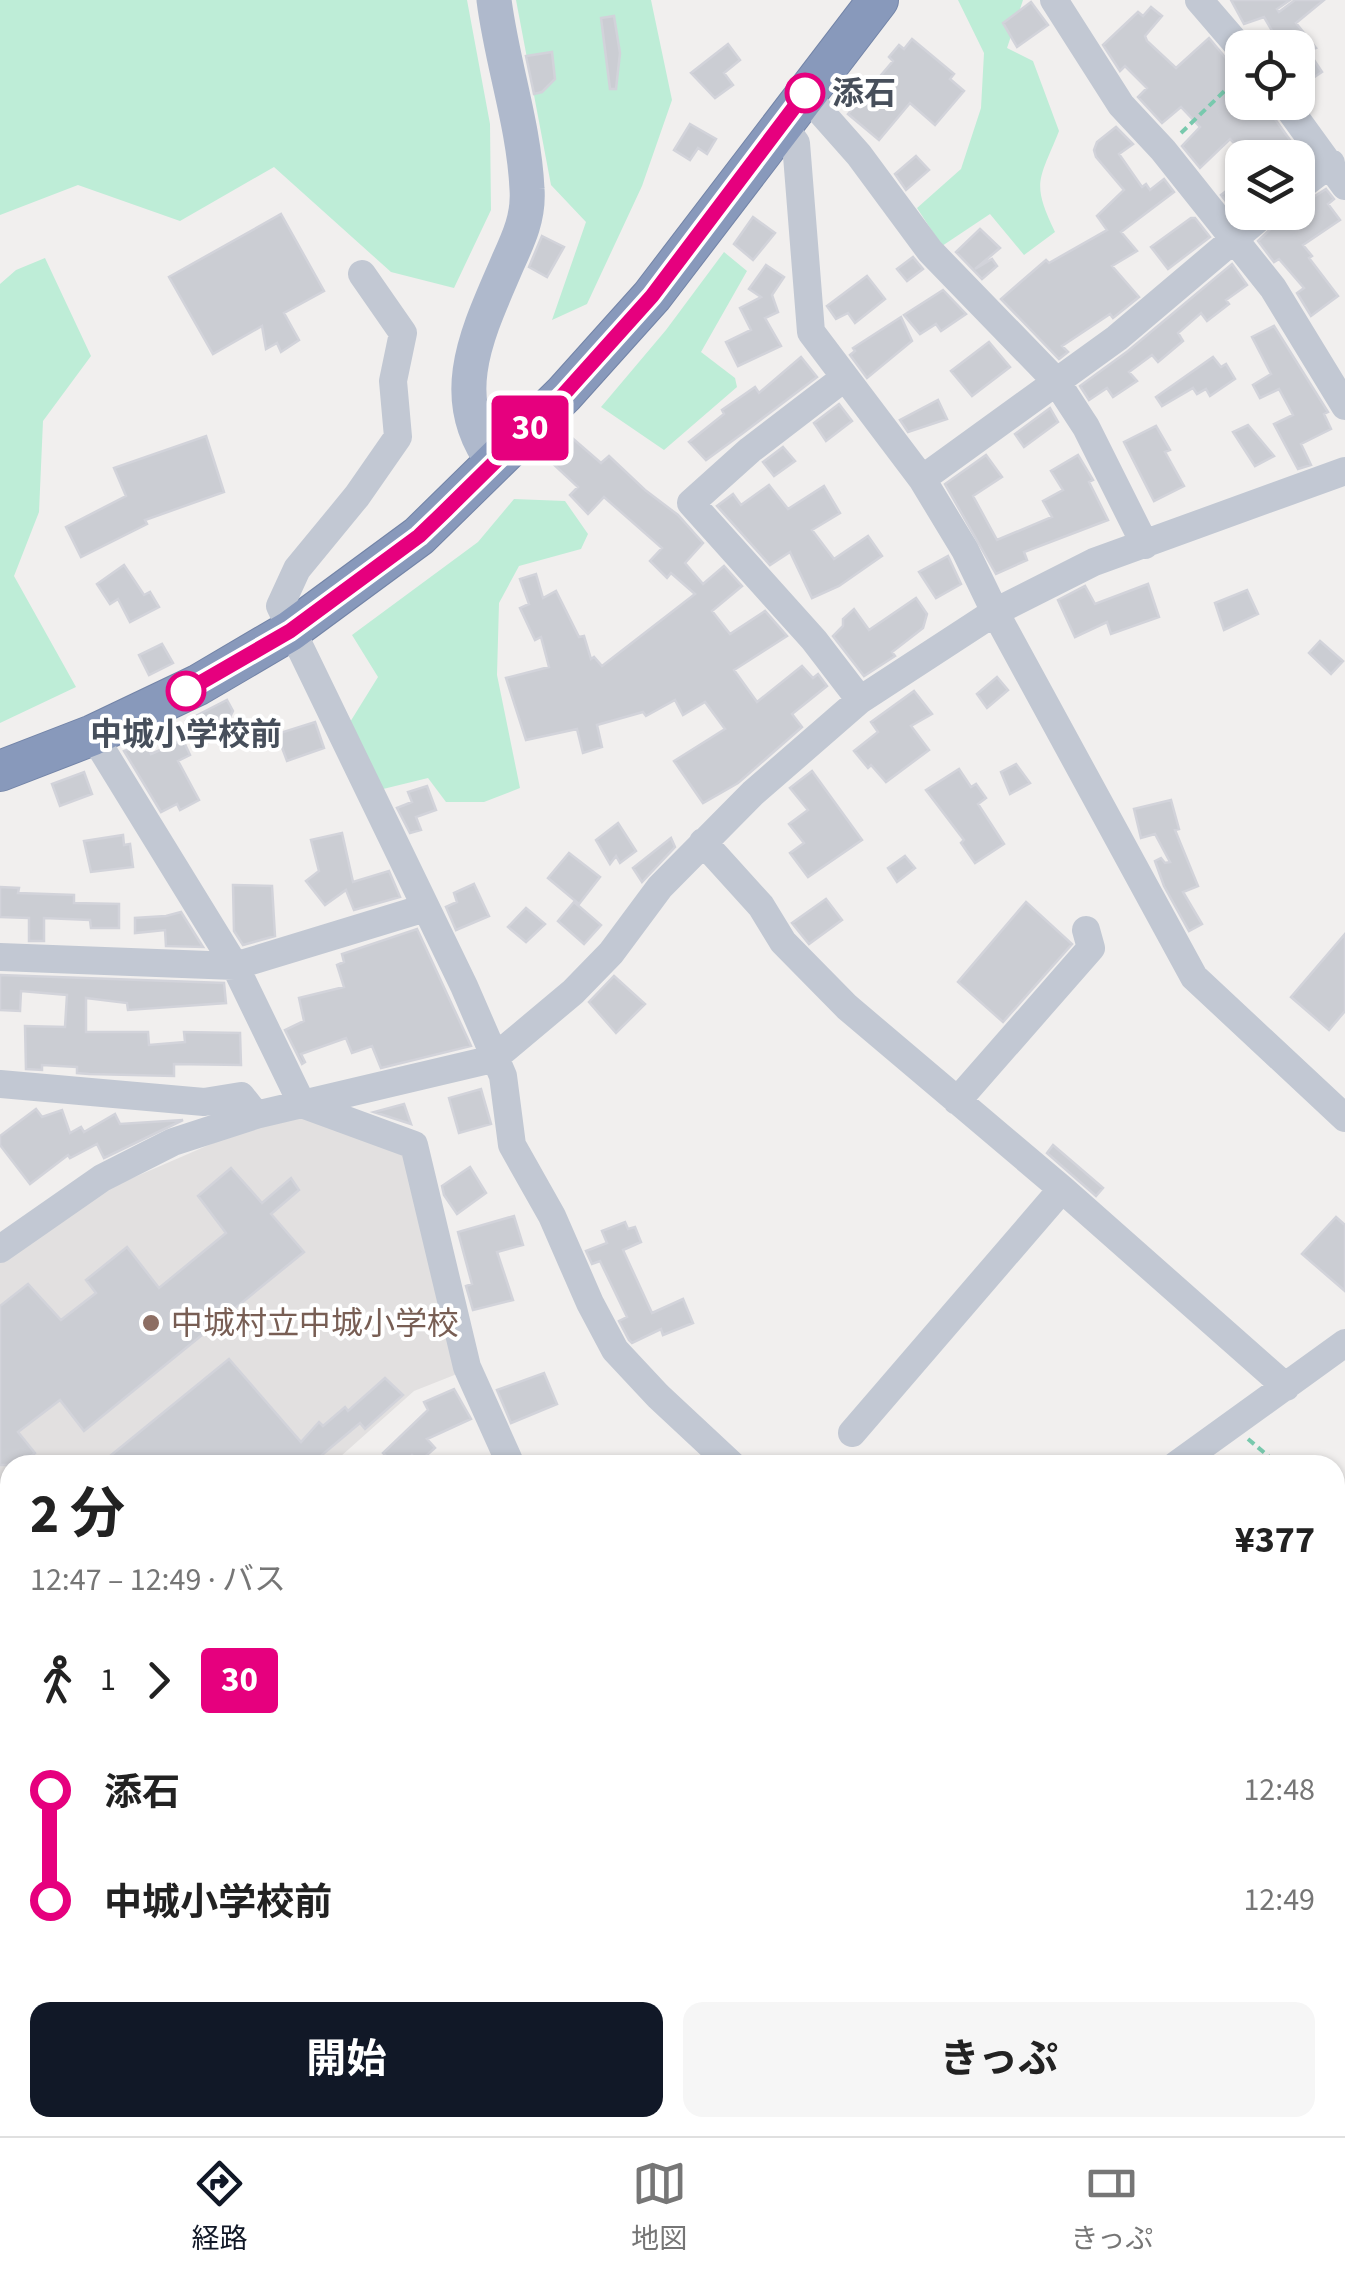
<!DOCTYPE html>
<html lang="ja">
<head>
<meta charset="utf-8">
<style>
	:root { --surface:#fff; --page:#f6f6f6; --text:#222; --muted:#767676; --line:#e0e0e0; --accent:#111827 }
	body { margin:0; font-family:"Source Sans 3","Noto Sans JP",sans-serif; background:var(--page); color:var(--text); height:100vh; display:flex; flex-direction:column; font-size:38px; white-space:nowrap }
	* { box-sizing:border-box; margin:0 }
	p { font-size:32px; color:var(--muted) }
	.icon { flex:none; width:55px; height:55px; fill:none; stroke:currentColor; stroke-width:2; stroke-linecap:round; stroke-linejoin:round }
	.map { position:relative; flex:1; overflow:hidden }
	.details { position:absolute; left:0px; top:1455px; width:1345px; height:682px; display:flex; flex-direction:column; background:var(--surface); border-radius:30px 30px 0 0; box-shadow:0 2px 8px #0004 }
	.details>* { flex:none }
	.badge { padding:0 20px; border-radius:8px; font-size:35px; line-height:65px }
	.buttons { position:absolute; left:1225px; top:30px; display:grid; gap:20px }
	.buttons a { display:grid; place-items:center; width:90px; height:90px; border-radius:20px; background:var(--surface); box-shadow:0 2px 8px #0004; font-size:50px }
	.map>.badge { position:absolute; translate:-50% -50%; box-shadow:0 0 0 5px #fff }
	.legs { display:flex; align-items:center; gap:15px; height:110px; padding:0 30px; font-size:32px }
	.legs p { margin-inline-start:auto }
	.headline { display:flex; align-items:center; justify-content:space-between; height:170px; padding:0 30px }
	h1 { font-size:55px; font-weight:700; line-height:75px }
	.action { display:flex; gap:20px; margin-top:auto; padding:20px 30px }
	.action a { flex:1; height:115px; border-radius:20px; background:var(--accent); color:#fff; font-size:40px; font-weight:700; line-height:115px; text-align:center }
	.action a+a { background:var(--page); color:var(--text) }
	ul { padding:0 30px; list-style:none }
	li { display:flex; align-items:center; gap:35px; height:110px; font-size:38px }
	li i { display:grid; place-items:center; width:15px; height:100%; margin:0 12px; background:currentColor }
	li i::after { content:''; width:25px; height:25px; margin:-12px; border:8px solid; border-radius:50%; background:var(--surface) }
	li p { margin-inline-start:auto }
	li:first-child i { background:linear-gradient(#0000 50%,currentColor 0) }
	li:last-child i { background:linear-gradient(currentColor 50%,#0000 0) }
	.dock { display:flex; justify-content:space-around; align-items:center; height:140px; border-top:2px solid var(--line); background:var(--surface); font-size:28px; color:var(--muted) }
	.dock a { display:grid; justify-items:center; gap:5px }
	.dock .selected { color:var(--accent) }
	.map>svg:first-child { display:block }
	.education { fill:#e2e0e0 }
	.green { fill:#beedd7 }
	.building { fill:#cbcdd3; stroke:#d2d3da; stroke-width:2.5 }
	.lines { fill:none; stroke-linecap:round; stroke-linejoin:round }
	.highway-casing { stroke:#7384a7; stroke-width:42 }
	.path { stroke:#78c9ad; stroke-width:4; stroke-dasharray:8 5; stroke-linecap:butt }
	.minor { stroke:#c2c8d3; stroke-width:28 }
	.major { stroke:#afb9cc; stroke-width:35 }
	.highway { stroke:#89b; stroke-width:40 }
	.line-1-casing { stroke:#fff; stroke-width:22 }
	.line-1 { stroke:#e6007e; stroke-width:15 }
	.stop-1-dot { fill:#fff; stroke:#e6007e; stroke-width:5 }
	.education-dot { fill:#8d6e63; stroke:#fff; stroke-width:4 }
	.labels { text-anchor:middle; stroke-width:8; stroke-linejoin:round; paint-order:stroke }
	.stop-label { font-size:32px; font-weight:bold; fill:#474f5b; stroke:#fff; text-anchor:start }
	.education-label { font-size:32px; fill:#785e54; stroke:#fff; text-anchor:start }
</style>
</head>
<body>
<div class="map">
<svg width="1345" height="2136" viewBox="0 0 1345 2136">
	<rect width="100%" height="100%" fill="#f1efee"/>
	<path class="education" d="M300,1115L404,1155L462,1372L414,1391L331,1465H10V1554L0,1544V1263L31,1238L114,1186L248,1128Z
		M10,1574V1656L0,1650V1598Z"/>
	<path class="green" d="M0,0H467L490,124L491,210L454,288L391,272L274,167L180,221L78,185L0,215Z
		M516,0H651L672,100L642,186L587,304L552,320L586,222L551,185Z
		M958,0H1023L1007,48L1033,61L1059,131C1039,181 1031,182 1055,232L1024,255L990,214L942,246L917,208L961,169L981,108L984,53Z
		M724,252L747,271L701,352L735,378L737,387L664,450L601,407L666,330Z
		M45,258L91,356L43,421L39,512L14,576L76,687L0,723V284L16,270Z
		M514,499L565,501L588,534L581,549L519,566L499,603L497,675L520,788L484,802H446L428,778L379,790L347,727L378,677L352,635L478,542Z"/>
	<path class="building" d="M1231,0H1290L1277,9L1279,12L1295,0H1324L1296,23L1316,48L1308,51L1322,72L1298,88V48H1282L1264,17L1244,24Z
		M1031,2L1048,25L1017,47L1003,23Z
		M1151,7L1162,16L1145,36L1147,41L1176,68L1209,38L1229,62L1242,67V102H1267L1270,112L1305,161L1298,166V158H1257L1247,144L1240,149L1230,139L1200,168L1182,146L1200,127L1181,107L1162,123L1138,97L1147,88L1125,66L1120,71L1103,45L1138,12L1143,16Z
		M614,16L620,53L616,89H610L601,18Z
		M912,39L954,74L950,79L964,91L935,125L910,103L879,140L848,114L893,61L889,57L899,45L904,49Z
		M728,44L740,60L724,73L733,85L715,98L691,73Z
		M552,52L555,79L542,92L534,94L526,56Z
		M690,124L716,139L707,154L698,148L690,160L674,150Z
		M1116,127L1133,144L1119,154L1142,187L1146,184L1150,190L1164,179L1174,192L1121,232L1137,251L1112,266L1139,297L1113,318L1110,314L1062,346L1068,352L1059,359L1001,299L1046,260L1049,263L1107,230L1097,216L1124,190L1096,157L1094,150L1097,142Z
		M916,156L929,170L906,190L895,174Z
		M1242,179V209L1236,214L1221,195Z
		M1326,189L1334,199L1328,204L1340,220L1303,245L1312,256L1309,258L1338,296L1311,316L1297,293L1304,288L1279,259L1274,262L1258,241L1282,218L1290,212H1298V207Z
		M281,214L324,291L284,313L299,340L281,352L277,343L266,349L262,326L213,354L169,277Z
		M753,217L775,233L753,260L734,244Z
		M1191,218H1195L1210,237L1168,269L1151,247Z
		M980,229L1000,248L975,269L992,259L997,266L982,279L956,252Z
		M542,236L564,247L547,277L529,267Z
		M913,257L923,269L907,281L897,269Z
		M1232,264L1247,285L1226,300L1229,304L1207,321L1201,313L1178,333L1183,341L1158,362L1152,355L1129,372L1137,381L1113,397L1107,388L1089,400L1080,386L1128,351Z
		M766,265L784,277L772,295L778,312L765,318L781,346L738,366L726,342L751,330L740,308L761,297L749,289Z
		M867,276L885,299L855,323L848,313L836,319L827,306Z
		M943,290L966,314L941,331L936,324L920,334L904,315Z
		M901,317L912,341L867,378L850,355L855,351L853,348Z
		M1274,326L1328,412L1324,414L1331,429L1301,444L1311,465L1298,469L1274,424L1293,415L1279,389L1260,398L1253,385L1271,374L1252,337Z
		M989,342L1010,367L972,396L951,371Z
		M801,357L817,377L743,433L706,460L689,442L724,414L722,410L755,387L759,393Z
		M1213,357L1221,367L1226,364L1235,379L1210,396L1206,389L1197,394L1193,388L1162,406L1156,397Z
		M938,400L947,419L908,432L900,420Z
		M839,404L852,421L826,441L814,423Z
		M1050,408L1058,422L1024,447L1015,434Z
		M1248,425L1274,456L1255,466L1233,432Z
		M1156,426L1170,450L1165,452L1184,486L1154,501L1124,442Z
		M206,436L224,492L145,520L147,524L81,557L66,527L126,496L114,468Z
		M571,437L601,463L609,456L645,490L678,515L703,543L685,563L703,584L724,566L742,586L712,611L730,634L765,611L787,636L734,670L757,702L802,666L813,678L818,674L827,686L792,714L802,727L738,783L703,803L674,761L725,729L705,702L683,715L675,700L646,716L643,712L597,725L602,747L583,753L577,729L526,740L506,678L549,667L541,637L535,640L520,608L529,604L520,579L536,574L543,598L556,591L579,637L584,636L591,659L594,657L602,666L695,594L671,573L667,578L650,561L662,548L604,497L588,514L570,495L578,487L550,461Z
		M783,447L795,461L774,476L763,462Z
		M986,455L1002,477L973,496L997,540L1052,517L1043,501L1063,490L1051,471L1078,455L1093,480L1089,482L1108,520L1024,552L1027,560L996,574L945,484Z
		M769,485L788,509L824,486L840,513L812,530L834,559L868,536L882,556L839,586L812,598L790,552L770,565L717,506L733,494L741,505Z
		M948,556L961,584L936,598L919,572Z
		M124,565L144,595L150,592L159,607L130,622L118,599L110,604L97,584Z
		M1148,584L1159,617L1111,634L1107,622L1075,637L1058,600L1085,586L1095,604Z
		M1247,590L1258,614L1224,630L1215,603Z
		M916,598L927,614L923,628L892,652L895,656L864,676L833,636L843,626V619L854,609L869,630Z
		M1320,641L1343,661L1331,674L1309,653Z
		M162,644L173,663L149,675L139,655Z
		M997,677L1008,690L987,708L977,694Z
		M914,691L932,714L911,726L929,750L886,782L871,765L868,768L854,751L878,732L871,722Z
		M227,700L233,711L219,738L198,747L186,721Z
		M315,722L324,748L287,761L277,734Z
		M183,740L190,755L178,761L199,800L180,810L177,804L161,812L124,751L146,742L151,754Z
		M1016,764L1030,783L1010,794L1001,772Z
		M959,769L971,787L976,784L986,798L978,804L1004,844L975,863L961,843L964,840L926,790Z
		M812,771L862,840L808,877L790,853L804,843L789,824L808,810L790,788Z
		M84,772L92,794L60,806L52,784Z
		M427,786L436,810L416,817L421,830L410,833L397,808L412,802L408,792Z
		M1171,800L1179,829L1175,830L1198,886L1183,892L1202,924L1189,931L1164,886L1155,861L1161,858L1165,863L1170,862L1155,834L1141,838L1134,809Z
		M618,823L636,851L620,863L616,856L610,864L596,840Z
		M342,833L353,882L389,871L400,897L354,910L346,890L325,905L306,881L319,871L311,840Z
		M123,835L124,845L130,844L133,867L91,872L84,841Z
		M671,838L675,847L642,882L633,868Z
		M569,853L600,877L579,904L548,878Z
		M905,856L915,868L897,882L888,868Z
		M474,884L489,916L456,930L446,907L457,902L454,893Z
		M233,885L272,886L275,936L243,945L234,931Z
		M0,887L19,888L18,893L74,895V903L119,904V928H91L90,920L44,918V941H29V918L0,917Z
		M826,899L842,920L809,944L792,923Z
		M574,902L601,925L584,944L558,921Z
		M1026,902L1072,944L1003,1022L958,982Z
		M526,908L545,924L526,942L508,927Z
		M181,912L203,947L166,946L165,930L135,933V918L166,916Z
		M417,929L471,1046L381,1068L372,1046L352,1053L346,1038L301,1054L305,1062L302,1064L285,1030L304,1021L299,998L344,987L337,965L344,962L342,954Z
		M1345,934V1011L1329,1030L1291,997Z
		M0,975L224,983L226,1003L128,1010L127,1003L86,998V1032H148L149,1045L185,1042L184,1032L240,1033L241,1065L174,1064V1076L89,1074L77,1073V1067L42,1065V1070L26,1069L25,1026L65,1027L67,995L21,991L20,1011L0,1010Z
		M614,976L645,1004L616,1033L589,1002Z
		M481,1089L491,1124L459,1133L449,1098Z
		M404,1104L411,1124L374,1112Z
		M36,1109L42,1117L62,1110L70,1133L81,1127L84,1132L115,1114L120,1124L183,1120L104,1158L97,1144L70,1158L68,1155L30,1184L0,1145V1136Z
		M1053,1145L1103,1188L1096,1196L1047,1153Z
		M470,1167L486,1193L457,1214L444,1195L442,1186Z
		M231,1168L262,1203L291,1178L299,1190L271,1214L304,1252L84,1431L60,1400L18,1432L35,1453L21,1465H0V1306L28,1284L61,1320L96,1293L86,1280L127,1247L159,1288L226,1233L198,1196Z
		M514,1216L523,1245L497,1252L513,1300L473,1310L466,1286L472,1284L458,1232Z
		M1336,1217L1345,1225V1291L1302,1254Z
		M625,1222L628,1229L635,1227L641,1242L623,1250L652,1313L683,1299L693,1323L663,1335L661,1329L632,1343L629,1340L619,1321L627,1317L600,1261L592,1264L586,1251L607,1243L602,1231Z
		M229,1359L301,1442L319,1422L323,1426L345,1407L348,1411L385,1378L403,1395L365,1429L360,1423L310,1465H99Z
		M544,1373L557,1404L511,1423L497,1390Z
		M454,1389L471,1419L427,1439L435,1448L419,1462L412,1455L401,1465H395L383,1453L428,1410L424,1402Z"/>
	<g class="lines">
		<defs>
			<path id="highway" d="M0,771L93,735L198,685L290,631L419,536L564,394L652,296L878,0"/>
		</defs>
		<use href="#highway" class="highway-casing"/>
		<path class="path" d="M1181,133L1242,74
			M1248,1439L1279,1465
			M1335,1511L1345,1520
			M1335,1849L1345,1837
			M1092,2136L1100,2128"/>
		<path class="minor" d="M1054,0L1121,105L1163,150L1273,288L1345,406
			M1199,0L1242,50
			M805,94L859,155L930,251L1056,381L1086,427L1145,545
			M1284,102L1345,186
			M782,124L796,143L811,332L922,479L965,550L995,612L1194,977L1345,1118
			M1298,188L1331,163
			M362,274L403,333L393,381L398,437L357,496L297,569L280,606L464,986L503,1076L512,1145L552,1216L590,1303L615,1350L658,1396L732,1465
			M844,378L750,450L691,503L814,640L860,700
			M922,479L1117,338L1266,212
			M93,735L235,966L302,1104L414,1145L467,1367L511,1465
			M703,842L761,906L783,942L847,1007L1062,1189L1286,1387
			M0,957L235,966L425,908
			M0,1084L204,1102L241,1096L256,1115
			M957,1101L1091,948L1086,930
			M0,1249L102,1178L173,1142L256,1115L493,1059L573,992L611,953L660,887L753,793L860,700L995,612L1094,562L1345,471
			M852,1433L1062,1189
			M1176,1465L1345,1343
			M0,1731L10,1740
			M451,2128L457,2136
			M602,2136L624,2128"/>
		<path class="major" d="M494,0C502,63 524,125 527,189C529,216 519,238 508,262C479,330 444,396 494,463"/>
		<use href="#highway" class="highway"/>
	</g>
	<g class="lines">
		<defs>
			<path id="line-1" d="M186,691L290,631L419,536L446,510L564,394L652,296L805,93"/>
		</defs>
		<use href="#line-1" class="line-1-casing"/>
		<use href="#line-1" class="line-1"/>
	</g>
	<g class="stop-1-dot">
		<circle cx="805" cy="93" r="18"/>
		<circle cx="186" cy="691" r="18"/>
	</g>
	<circle class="education-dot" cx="151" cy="1323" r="10"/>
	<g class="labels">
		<g class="stop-label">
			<text x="832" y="104">添石</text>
			<text x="186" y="745" text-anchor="middle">中城小学校前</text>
		</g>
		<g class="education-label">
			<text x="171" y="1334">中城村立中城小学校</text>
		</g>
	</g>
</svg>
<div class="buttons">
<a><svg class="icon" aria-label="locate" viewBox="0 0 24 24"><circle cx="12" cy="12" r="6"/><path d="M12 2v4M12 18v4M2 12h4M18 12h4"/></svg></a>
<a><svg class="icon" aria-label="layers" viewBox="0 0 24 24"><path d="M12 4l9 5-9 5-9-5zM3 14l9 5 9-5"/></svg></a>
</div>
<b class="badge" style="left:530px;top:428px;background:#e6007e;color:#fff">30</b>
<section class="details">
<div class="headline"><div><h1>2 分</h1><p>12:47 – 12:49 · バス</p></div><b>¥377</b></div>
<div class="legs"><svg class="icon" aria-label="walk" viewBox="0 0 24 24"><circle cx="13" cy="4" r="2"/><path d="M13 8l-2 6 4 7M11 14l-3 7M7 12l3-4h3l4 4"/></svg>1<svg class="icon" aria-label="forward" viewBox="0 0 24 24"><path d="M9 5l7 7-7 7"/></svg><b class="badge" style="background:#e6007e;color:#fff">30</b></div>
<ul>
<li><i style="color:#e6007e"></i><b>添石</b><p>12:48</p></li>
<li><i style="color:#e6007e"></i><b>中城小学校前</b><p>12:49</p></li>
</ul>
<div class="action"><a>開始</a><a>きっぷ</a></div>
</section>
</div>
<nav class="dock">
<a class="selected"><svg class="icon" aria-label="directions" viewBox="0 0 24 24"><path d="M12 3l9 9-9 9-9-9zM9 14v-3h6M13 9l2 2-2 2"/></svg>経路</a>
<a><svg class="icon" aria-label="map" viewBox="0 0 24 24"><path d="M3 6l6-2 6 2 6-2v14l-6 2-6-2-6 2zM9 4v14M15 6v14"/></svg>地図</a>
<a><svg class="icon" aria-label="tickets" viewBox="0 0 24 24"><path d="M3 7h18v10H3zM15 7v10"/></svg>きっぷ</a>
</nav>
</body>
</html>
